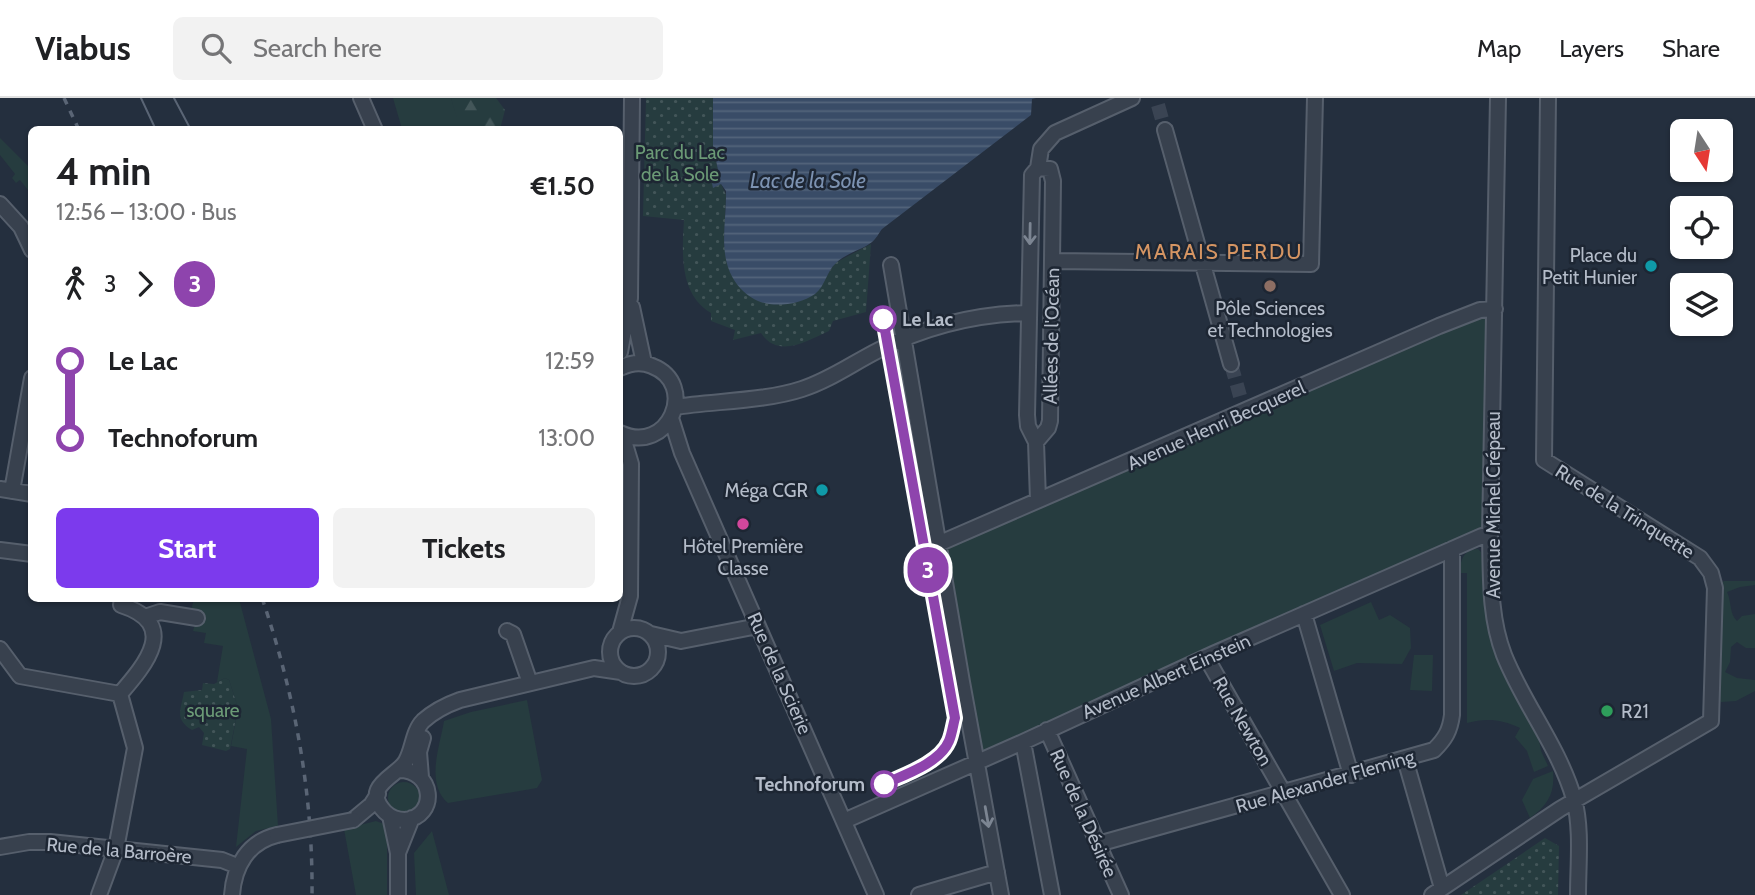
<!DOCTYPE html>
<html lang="en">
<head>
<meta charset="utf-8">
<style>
	:root { --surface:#fff; --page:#f2f2f2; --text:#202124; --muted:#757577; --line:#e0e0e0; --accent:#7c3aed }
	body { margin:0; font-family:Cabin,sans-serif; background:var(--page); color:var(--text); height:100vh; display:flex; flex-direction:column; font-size:26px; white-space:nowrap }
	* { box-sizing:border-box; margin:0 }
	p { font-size:23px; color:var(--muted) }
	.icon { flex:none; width:38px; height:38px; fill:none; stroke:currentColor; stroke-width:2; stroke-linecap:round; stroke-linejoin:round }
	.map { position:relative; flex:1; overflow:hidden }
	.drawer { position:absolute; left:28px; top:28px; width:595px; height:476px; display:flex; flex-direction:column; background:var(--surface); border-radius:10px; box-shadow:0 2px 5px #0004 }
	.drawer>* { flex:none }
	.badge { padding:0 14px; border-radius:23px; font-size:24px; line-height:46px }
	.needle { width:46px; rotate:168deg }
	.tools { position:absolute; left:1670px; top:21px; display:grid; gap:14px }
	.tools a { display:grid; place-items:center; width:63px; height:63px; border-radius:10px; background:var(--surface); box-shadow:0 2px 5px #0004; font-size:35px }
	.map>.badge { position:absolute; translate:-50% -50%; box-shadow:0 0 0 4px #fff }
	.legs { display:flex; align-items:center; gap:10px; height:77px; padding:0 28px; font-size:23px }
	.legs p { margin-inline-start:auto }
	.head { display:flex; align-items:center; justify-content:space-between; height:119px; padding:0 28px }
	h1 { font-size:38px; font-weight:800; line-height:52px }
	.action { display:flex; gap:14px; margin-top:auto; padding:14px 28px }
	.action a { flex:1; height:80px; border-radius:10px; background:var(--accent); color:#fff; font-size:28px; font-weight:800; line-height:80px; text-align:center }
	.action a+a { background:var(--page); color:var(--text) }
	ul { padding:0 28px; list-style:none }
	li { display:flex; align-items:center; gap:24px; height:77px; font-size:26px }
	li i { display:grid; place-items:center; width:10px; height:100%; margin:0 9px; background:currentColor }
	li i::after { content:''; width:18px; height:18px; margin:-9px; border:5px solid; border-radius:50%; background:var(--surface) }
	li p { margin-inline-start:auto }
	li:first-child i { background:linear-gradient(#0000 50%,currentColor 0) }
	li:last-child i { background:linear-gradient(currentColor 50%,#0000 0) }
	header { display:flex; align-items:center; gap:42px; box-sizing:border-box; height:98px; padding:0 35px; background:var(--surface); border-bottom:2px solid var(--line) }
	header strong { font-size:33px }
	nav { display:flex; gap:38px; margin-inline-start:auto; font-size:24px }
	.search { width:490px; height:63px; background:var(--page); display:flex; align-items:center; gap:18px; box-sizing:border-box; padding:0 24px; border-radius:10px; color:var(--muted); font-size:26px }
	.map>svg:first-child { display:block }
	.grass { fill:#263c3f }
	.forest { fill:url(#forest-firs) }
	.park { fill:url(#park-dots) }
	.water { fill:url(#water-rules) }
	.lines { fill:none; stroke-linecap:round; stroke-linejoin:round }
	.minor-tunnel { stroke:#3a4453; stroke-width:14; stroke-dasharray:14 7; stroke-linecap:butt }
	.minor-casing { stroke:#565f6c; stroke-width:18 }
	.minor { stroke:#38414e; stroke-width:14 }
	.tram { stroke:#5a6575; stroke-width:2 }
	.rail { stroke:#5a6575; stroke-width:3.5; stroke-dasharray:7 7; stroke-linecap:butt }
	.minor-bridge-casing { stroke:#565f6c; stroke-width:18; stroke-linecap:butt }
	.minor-bridge { stroke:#38414e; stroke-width:14 }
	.oneway { stroke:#7c8592 }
	.line-1-casing { stroke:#fff; stroke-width:16 }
	.line-1 { stroke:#8e44ad; stroke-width:10 }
	.culture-dot { fill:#0f9aa8; stroke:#1d2633; stroke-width:2.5 }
	.education-dot { fill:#8d6e63; stroke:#1d2633; stroke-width:2.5 }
	.stop-1-dot { fill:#fff; stroke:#8e44ad; stroke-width:3.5 }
	.hotel-dot { fill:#d1479c; stroke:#1d2633; stroke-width:2.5 }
	.leisure-dot { fill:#2e9e5b; stroke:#1d2633; stroke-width:2.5 }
	.labels { text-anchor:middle; stroke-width:5; stroke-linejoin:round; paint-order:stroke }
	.park-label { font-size:19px; fill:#6b9a76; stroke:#1d2633 }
	.poi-label { font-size:19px; fill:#b4bcc9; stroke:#1d2633; text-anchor:end }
	.stop-label { font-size:19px; font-weight:bold; fill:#b4bcc9; stroke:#1d2633; text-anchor:start }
	.street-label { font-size:19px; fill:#b4bcc9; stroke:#1d2633 }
	.water-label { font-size:21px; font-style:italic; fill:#7c92b1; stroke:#1d2633 }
	.neighbourhood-label { font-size:21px; letter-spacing:2px; fill:#d59563; stroke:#1d2633 }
</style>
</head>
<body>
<header>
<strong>Viabus</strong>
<div class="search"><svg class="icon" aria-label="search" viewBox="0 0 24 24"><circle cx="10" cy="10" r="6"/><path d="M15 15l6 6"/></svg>Search here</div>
<nav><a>Map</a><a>Layers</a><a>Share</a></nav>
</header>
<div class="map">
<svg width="1755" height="797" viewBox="0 0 1755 797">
	<defs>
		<pattern id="forest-firs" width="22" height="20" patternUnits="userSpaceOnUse" patternTransform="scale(1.75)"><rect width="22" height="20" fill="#263c3f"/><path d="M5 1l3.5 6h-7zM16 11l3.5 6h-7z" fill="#435659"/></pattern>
		<pattern id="park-dots" width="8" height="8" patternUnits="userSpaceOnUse" patternTransform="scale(1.75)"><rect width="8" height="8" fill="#263c3f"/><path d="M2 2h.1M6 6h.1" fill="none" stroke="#435659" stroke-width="1.8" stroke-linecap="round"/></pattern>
		<pattern id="water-rules" width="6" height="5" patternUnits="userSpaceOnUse" patternTransform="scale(1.75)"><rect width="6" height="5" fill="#394c67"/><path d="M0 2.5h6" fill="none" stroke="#53647b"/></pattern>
	</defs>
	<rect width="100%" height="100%" fill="#242f3e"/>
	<path class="grass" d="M393,0H451L461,31H402Z
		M0,40L31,71V96L20,82L16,85L12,80L15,76L0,57Z
		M1495,211L1490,436L977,664L938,446Z
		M1478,451L1481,454L1488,521L1538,636L1541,653L1548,668L1534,674L1527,653L1515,639L1520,630C1501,621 1486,620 1467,625V475H1460C1460,462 1464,451 1478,451Z
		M1724,483H1755V487L1740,489L1727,494C1732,505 1729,515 1737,523L1742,518L1755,516V550H1746L1737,544L1731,549L1730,564L1725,574L1737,580L1755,582V593L1736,603L1721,604L1718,600L1720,486Z
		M194,501H239L271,621L278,728L256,733L236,749L247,651L231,648L238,610L229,582L225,580L217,584L223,548L204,545L206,535L193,533L198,515L191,512Z
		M1371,504L1379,522L1390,517L1410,530L1411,550L1402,566L1357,565L1334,573L1320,527Z
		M1414,557H1433L1432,593L1410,592Z
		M527,602L542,682L537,690L448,705C425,685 440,648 444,623L471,614Z
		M1553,673C1555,695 1548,707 1530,720L1522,702L1533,681Z
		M388 700a16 16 0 1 1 32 0a16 16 0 1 1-32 0Z
		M376,723L384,726L387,744V797H356L344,731Z
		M432,733L449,797H416L414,755Z"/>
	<path class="forest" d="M451,0H496L505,12L500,31H460Z"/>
	<path class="park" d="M646,0H713V48L718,72L713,89L721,86L726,97L724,148L788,206L815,196L835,165L871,146L866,214L833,223L829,233C807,243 778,261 761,235L733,242L735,232L711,223V215C679,196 682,155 684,122L643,118Z
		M225,580L229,582L238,610L230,651L226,653L202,647L204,635L199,629L192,632C174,621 181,612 184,594L202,592L203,585L214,586Z
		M1545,740L1559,748L1558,797H1461Z"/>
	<path class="water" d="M713,0H1036L1032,1L1031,17L882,131C879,135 876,141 872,144C862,152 846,155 836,165C826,174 826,187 815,196C802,205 784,208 769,206C757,204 749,199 741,191C715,163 727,126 726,93L721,86L713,90L711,81L718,72L713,48Z"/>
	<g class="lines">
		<path class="minor-tunnel" d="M1158,7L1165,32
			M1231,266L1240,298"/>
		<defs>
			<path id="minor" d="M361,0L375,32
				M1498,0L1490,436C1491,477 1489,518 1504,557C1524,607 1559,649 1574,701C1582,731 1578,766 1578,797
				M1165,32L1231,266
				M1038,70L1050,71L1053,83L1050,323L1048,330L1036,344L1028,328L1027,317L1032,77L1038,70L1041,51L1055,35L1132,0
				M0,106L21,129L32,152
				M1053,163L1311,166L1315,0
				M891,167L962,584L1001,797
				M632,209L644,265
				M620,254L630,200L632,0
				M620,270C630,265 641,263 652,268C699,286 669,358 620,335
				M675,309C714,303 766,303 802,291C830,282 853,265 879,252C927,228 976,216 1028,215
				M671,320L682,355L876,797
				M1036,344L1038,402
				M0,391L32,396
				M12,393L32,280
				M938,446L1439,228L1480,212L1495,211
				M0,452L32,456
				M1304,516L1351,677
				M145,519L160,514L197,520
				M610 554a24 24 0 1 1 48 0a24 24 0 1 1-48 0Z
				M507,533L513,536L530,585
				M620,534L630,498L631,366L622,336
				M651,536L681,543L758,528
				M0,551L20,578L120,596L135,650L116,751L99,797
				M1206,559L1342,797
				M120,596C146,566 180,526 121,507L122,500
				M1047,632L1121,797
				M1023,644L1052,797
				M1405,661L1442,790
				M398,672C435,671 438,719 405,722C398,722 390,719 385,714C360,688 398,678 406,663C413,651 413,633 423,623C434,613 446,607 460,602L594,570L621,574
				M421,679L419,654L423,640
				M390,718L398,755V797
				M353,722L371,707L378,696
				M844,723L1023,644L1213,556L1482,438L1490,436
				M1098,746L1434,652C1445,641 1450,633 1452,617V451
				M0,749L29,744H50L222,762L237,768
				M398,755L412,720
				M232,797C234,768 248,744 277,737
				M919,797L997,774
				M1432,797L1560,711L1711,623L1715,490L1711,475L1700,460L1544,362L1548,0"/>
		</defs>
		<use href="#minor" class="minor-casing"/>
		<use href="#minor" class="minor"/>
		<path class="tram" d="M141,0L156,32
			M174,0L191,32"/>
		<path class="rail" d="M64,0L79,32
			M262,500C295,597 313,695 312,797"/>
		<defs>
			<path id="minor-bridge" d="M277,737L353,722"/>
		</defs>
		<use href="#minor-bridge" class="minor-bridge-casing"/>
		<use href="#minor-bridge" class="minor-bridge"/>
	</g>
	<defs><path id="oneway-shaft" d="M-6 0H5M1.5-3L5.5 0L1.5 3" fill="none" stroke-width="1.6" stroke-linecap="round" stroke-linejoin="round" transform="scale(1.75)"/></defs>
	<g class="oneway">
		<use href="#oneway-shaft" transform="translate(1030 136) rotate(91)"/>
		<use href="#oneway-shaft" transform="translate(987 719) rotate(80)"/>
	</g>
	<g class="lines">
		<defs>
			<path id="line-1" d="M883,221L955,620C953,627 952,636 949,643C940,665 904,677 884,686"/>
		</defs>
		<use href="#line-1" class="line-1-casing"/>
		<use href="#line-1" class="line-1"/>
	</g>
	<g class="culture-dot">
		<circle cx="1651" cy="168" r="7"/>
		<circle cx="822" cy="392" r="7"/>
	</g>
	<circle class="education-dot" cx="1270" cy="188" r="7"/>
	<g class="stop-1-dot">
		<circle cx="883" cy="221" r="12"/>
		<circle cx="884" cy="686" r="12"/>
	</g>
	<circle class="hotel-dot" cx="743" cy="426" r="7"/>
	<circle class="leisure-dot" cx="1607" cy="613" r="7"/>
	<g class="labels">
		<g class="park-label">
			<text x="680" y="61">Parc du Lac<tspan x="680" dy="22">de la Sole</tspan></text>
			<text x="213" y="619">square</text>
		</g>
		<g class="poi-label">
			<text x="1637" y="164">Place du<tspan x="1637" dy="22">Petit Hunier</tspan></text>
			<text x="1270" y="217" text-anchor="middle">Pôle Sciences<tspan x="1270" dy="22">et Technologies</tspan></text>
			<text x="808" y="399">Méga CGR</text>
			<text x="743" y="455" text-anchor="middle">Hôtel Première<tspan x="743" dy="22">Classe</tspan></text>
			<text x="1621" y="620" text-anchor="start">R21</text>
		</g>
		<g class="stop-label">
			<text x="902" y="228">Le Lac</text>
			<text x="865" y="693" text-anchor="end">Technoforum</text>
		</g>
		<g class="street-label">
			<text transform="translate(1051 238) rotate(-89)" y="7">Allées de l'Océan</text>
			<text transform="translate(1216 327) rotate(-24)" y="7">Avenue Henri Becquerel</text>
			<text transform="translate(1493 407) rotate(-90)" y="7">Avenue Michel Crépeau</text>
			<text transform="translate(1625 413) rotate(32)" y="7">Rue de la Trinquette</text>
			<text transform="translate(780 575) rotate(66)" y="7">Rue de la Scierie</text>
			<text transform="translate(1166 578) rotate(-24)" y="7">Avenue Albert Einstein</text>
			<text transform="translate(1243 623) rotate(60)" y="7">Rue Newton</text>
			<text transform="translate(1325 683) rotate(-16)" y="7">Rue Alexander Fleming</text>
			<text transform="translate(1084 715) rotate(66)" y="7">Rue de la Désirée</text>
			<text transform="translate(119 752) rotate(5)" y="7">Rue de la Barroère</text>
		</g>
		<g class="water-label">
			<text x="808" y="90">Lac de la Sole</text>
		</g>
		<g class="neighbourhood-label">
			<text x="1219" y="161">MARAIS PERDU</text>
		</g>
	</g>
</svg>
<div class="tools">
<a><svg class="needle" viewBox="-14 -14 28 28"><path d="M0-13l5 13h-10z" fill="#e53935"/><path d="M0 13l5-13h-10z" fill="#757577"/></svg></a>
<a><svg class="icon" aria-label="locate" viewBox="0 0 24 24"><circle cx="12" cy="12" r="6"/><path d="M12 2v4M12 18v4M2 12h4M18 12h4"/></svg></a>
<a><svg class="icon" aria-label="layers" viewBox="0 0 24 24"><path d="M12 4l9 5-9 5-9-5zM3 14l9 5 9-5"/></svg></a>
</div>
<b class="badge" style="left:928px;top:472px;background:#8e44ad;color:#fff">3</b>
<section class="drawer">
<div class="head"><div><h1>4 min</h1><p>12:56 – 13:00 · Bus</p></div><b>€1.50</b></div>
<div class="legs"><svg class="icon" aria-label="walk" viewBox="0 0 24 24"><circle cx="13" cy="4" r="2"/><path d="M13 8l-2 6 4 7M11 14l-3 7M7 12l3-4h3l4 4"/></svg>3<svg class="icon" aria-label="forward" viewBox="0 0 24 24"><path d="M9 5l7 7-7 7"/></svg><b class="badge" style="background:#8e44ad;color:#fff">3</b></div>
<ul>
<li><i style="color:#8e44ad"></i><b>Le Lac</b><p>12:59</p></li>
<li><i style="color:#8e44ad"></i><b>Technoforum</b><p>13:00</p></li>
</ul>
<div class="action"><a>Start</a><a>Tickets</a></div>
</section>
</div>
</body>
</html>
